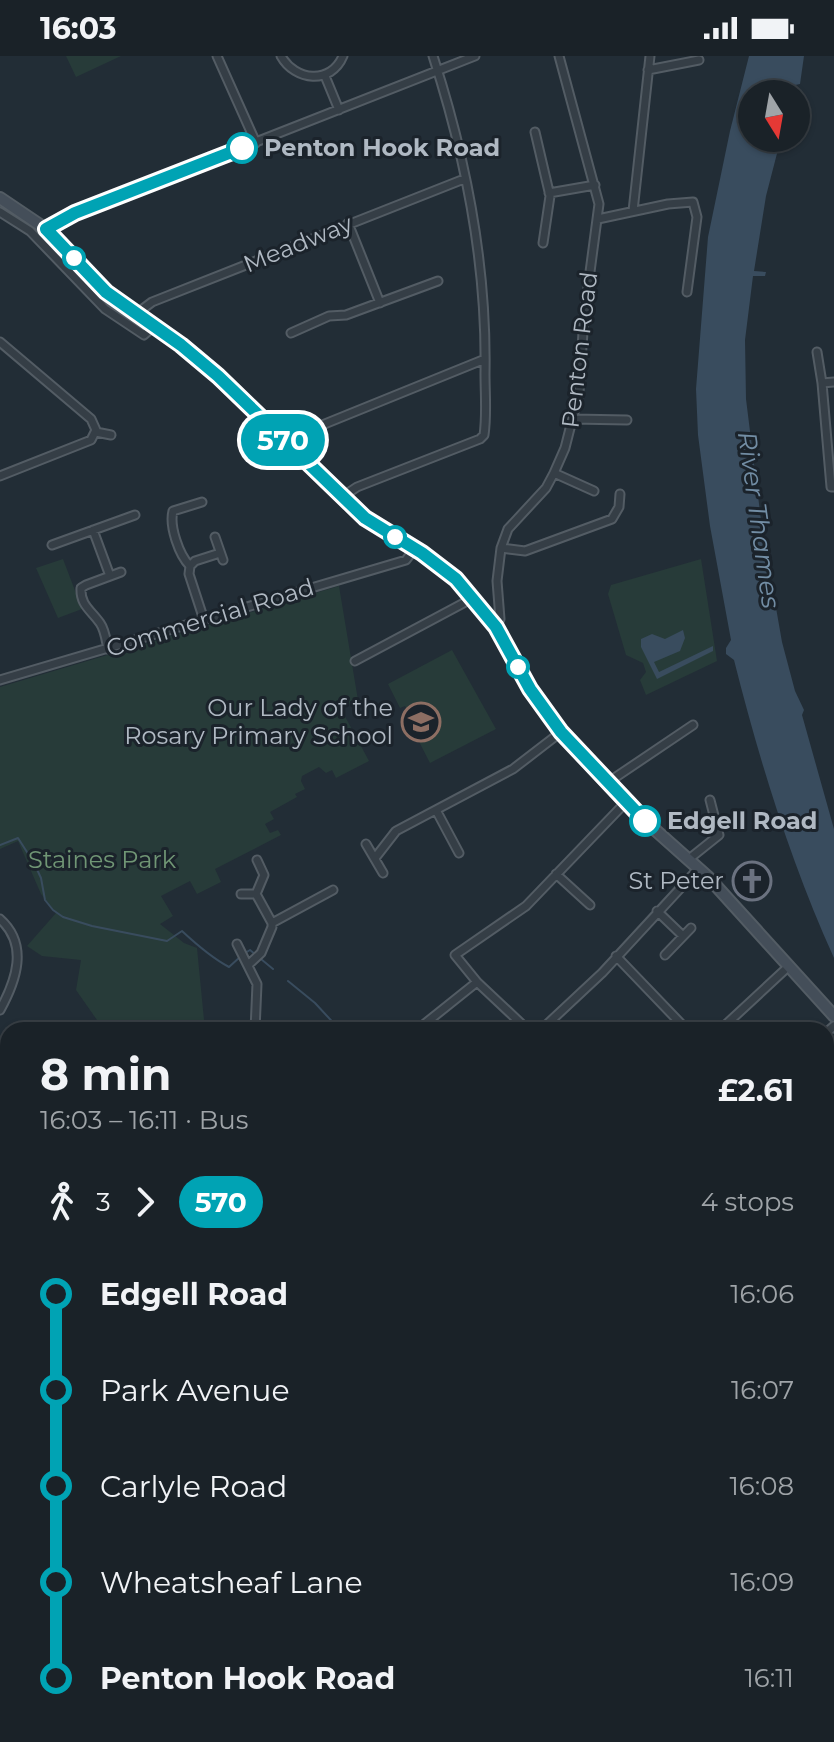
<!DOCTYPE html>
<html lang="en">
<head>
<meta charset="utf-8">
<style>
	:root { --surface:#1a2228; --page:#272f34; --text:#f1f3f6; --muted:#9fa4a8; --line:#383f45 }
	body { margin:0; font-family:Montserrat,sans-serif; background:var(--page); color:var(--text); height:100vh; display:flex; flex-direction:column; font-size:30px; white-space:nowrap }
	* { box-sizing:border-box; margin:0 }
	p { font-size:26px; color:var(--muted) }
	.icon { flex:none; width:44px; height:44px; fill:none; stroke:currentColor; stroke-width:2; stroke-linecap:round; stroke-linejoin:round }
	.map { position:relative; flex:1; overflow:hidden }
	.details { position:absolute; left:0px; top:966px; width:834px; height:720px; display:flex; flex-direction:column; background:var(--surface); border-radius:24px 24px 0 0; box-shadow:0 2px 6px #0004,0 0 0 2px var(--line) }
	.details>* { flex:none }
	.badge { padding:0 16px; border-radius:26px; font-size:28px; line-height:52px }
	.needle { width:52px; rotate:169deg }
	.tools { position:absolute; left:738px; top:24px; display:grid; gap:16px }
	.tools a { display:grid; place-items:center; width:72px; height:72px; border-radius:50%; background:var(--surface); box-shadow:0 2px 6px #0004,0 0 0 2px var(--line); font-size:40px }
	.map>.badge { position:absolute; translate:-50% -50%; box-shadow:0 0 0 4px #fff }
	.legs { display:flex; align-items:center; gap:12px; height:88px; padding:0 40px; font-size:26px }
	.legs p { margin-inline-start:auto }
	.overview { display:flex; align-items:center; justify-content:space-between; height:136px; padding:0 40px }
	h1 { font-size:44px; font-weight:700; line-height:60px }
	ul { padding:0 40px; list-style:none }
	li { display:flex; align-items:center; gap:28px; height:96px; font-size:30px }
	li i { display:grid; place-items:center; width:12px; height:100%; margin:0 10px; background:currentColor }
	li i::after { content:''; width:20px; height:20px; margin:-10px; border:6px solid; border-radius:50%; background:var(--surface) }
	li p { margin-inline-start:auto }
	li:first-child i { background:linear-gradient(#0000 50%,currentColor 0) }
	li:last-child i { background:linear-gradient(currentColor 50%,#0000 0) }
	.status { display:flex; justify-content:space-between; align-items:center; height:56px; padding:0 40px; background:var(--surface); direction:ltr }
	.status svg { height:22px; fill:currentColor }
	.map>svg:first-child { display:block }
	.green { fill:#273b39 }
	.water { fill:#394c5e }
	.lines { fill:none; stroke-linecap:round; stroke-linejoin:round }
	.stream { stroke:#394c5e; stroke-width:2 }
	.minor-casing { stroke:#535c64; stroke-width:11 }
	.tertiary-casing { stroke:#535c64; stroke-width:13 }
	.secondary-casing { stroke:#535c64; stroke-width:14 }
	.primary-casing { stroke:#424a53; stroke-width:15 }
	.trunk-casing { stroke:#404951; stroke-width:15 }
	.minor { stroke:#353e46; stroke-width:7 }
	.tertiary { stroke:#353e46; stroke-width:9 }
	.secondary { stroke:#444e59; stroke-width:10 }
	.primary { stroke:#535d66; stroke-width:11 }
	.trunk { stroke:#605e5c; stroke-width:11 }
	.rail-casing { stroke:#58636d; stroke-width:5 }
	.rail { stroke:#1b232b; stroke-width:2; stroke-dasharray:6; stroke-linecap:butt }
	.line-1-casing { stroke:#fff; stroke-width:18 }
	.line-1 { stroke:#00a3b4; stroke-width:12 }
	.stop-1-dot { fill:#fff; stroke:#00a3b4; stroke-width:4 }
	.labels { text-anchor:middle; stroke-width:6; stroke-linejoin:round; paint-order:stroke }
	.stop-label { font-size:24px; font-weight:bold; fill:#b0b9c3; stroke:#1b232b; text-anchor:start }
	.street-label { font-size:24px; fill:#b0b9c3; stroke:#1b232b }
	.poi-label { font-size:24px; fill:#b0b9c3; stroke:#1b232b; text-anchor:end }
	.park-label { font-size:24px; fill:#709675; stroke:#1b232b }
	.water-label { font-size:26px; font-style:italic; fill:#728da4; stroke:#1b232b }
</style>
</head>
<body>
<div class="status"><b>16:03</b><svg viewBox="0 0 49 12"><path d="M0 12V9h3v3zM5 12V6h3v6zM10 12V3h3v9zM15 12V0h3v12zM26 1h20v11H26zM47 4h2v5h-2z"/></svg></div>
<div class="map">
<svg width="834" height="1686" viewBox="0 0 834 1686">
	<rect width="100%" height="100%" fill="#222d36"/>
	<path class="green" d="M66,0H121L76,21Z
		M63,503L82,553L58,562L36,512Z
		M701,503L717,605L646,639L640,624L646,616L643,607L626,599L608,538L611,529Z
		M339,530L358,644L341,653L369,705L336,722L332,714L326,717L319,711L302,720L301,725L305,733L295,738L297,741L270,756L274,763L265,768L270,777L278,774L281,779L215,813L221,826L197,838L190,825L161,840L173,860L160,868L184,887L197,892L205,974H104L76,934L81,904L42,900L27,890L56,857L41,838L18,785L0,793V631Z
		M452,594L496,673L430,707L410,668L414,665L405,650L400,652L388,628Z
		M8,1168V1225H0V1181Z"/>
	<path class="water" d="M749,0H804L800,28L795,29L794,38H752V82H781L766,140L754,215L766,216L765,220H753L745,284L746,343L762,472L782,586L795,635L804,654L802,659L834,773V902C791,807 760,707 734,604L726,598V592L731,584L710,470L698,379L696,333L708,181L730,75Z
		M683,574L685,582L680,595L654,606L659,616L713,590V595L657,623L641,591V583L652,578L665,583Z"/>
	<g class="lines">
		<path class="stream" d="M0,789L18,782L34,807L41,822L45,844L53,854L63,861L92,870L167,885L182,875C197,889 212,902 229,911L240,901
			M245,897L250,894L273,913
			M288,925L315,947L340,974
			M0,1255L8,1263
			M0,1274L8,1275
			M162,1678L163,1686"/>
		<defs>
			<path id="minor" d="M217,0L256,87
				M281,0C295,25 331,29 343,0
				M648,14L699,4
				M325,20L339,54
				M535,76L550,140L543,187
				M549,137L595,129
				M633,155L650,0
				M0,156L30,175L105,253L144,279L154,270
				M598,163L668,148L693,146L697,161L687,236
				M348,167L380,247
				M46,173L75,157L475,0
				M136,258L152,246L464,123
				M291,277L329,260L346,259L438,225
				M0,286L91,363L96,374L91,384L0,420
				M817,296L822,327
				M834,326L822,327L831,431H834
				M573,363L627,364
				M96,376L111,379
				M285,386L295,380L485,303
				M554,417L594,435
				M342,441L357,431L480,383L484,379C487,359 485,338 485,318C487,210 466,102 433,0
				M202,446L173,455C169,470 179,499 190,510L189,518L204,564
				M93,474L110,520
				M215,481L223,504
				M52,489L135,459
				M501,492L525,495L612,463L619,451L620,438
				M190,510L195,505L220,497
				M496,571L500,563L497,525L501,492L508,473L546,432L554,417L565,392L579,337L584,261L599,148L559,0
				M108,593C106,584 105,574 100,567C91,554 80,549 81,532L86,529L121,516
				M355,605L473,542
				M0,624L406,504L415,492
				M607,727L693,669
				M436,754L459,797
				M366,788L383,817
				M375,802L396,775L513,713L561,676
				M689,803L719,779L710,744
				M556,818L590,849
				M241,838H256L264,819L257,804
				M657,855L683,880
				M0,863C29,889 16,925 0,954
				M272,867L333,834
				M237,888L257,928L255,974
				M665,899L691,872
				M616,900L687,974
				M248,909L261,897L272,871V867L256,838
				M417,974L477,926
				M528,974L477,926L455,899L526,850L625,747
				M541,974L602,917L699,812
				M720,974L789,910
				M826,977L834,970
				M826,1027L834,1021
				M826,1105L834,1099
				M0,1228L8,1227
				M0,1319L8,1318
				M0,1378L8,1375
				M0,1498L8,1489
				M0,1565L8,1564
				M826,1620L834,1615
				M0,1645L8,1647
				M275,1678L286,1686
				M595,1678L601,1686
				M369,1686L376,1678
				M776,1686L779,1678"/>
			<path id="tertiary" d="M0,1132L7,1136L8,1146
				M0,1150L8,1155"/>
			<path id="secondary" d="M0,142L46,173L106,236L181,289L218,320L365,462L422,497L456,523L496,571L530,633L575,693L625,747L708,821L834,960"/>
			<path id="primary" d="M826,1218L834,1207
				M826,1235L834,1223
				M826,1386L834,1401
				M826,1404L834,1417
				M826,1524L834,1522
				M537,1686L548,1678"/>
			<path id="trunk" d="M0,1666L8,1669
				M0,1676L34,1686
				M41,1678L74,1686"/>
		</defs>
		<use href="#minor" class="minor-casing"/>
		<use href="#tertiary" class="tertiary-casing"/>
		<use href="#secondary" class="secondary-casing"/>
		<use href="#primary" class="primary-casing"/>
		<use href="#trunk" class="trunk-casing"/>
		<use href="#minor" class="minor"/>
		<use href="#tertiary" class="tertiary"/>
		<use href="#secondary" class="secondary"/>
		<use href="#primary" class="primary"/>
		<use href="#trunk" class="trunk"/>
		<defs>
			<path id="rail" d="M826,1149L834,1135
				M0,1394L8,1390
				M826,1473L834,1479"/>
		</defs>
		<use href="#rail" class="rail-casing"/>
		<use href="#rail" class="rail"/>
	</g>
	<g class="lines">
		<defs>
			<path id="line-1" d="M242,92L75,157L46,173L106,236L181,289L218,320L365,462L422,497L456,523L496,571L530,633L561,676L645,765"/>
		</defs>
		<use href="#line-1" class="line-1-casing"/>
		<use href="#line-1" class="line-1"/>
	</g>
	<defs>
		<symbol id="school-ring" viewBox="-11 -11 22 22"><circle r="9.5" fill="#1b232b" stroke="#8d6e63" stroke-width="1.5"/><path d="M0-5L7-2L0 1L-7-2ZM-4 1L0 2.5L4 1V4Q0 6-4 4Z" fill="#8d6e63"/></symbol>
		<symbol id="church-ring" viewBox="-11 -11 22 22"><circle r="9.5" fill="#1b232b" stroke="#6b7280" stroke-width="1.5"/><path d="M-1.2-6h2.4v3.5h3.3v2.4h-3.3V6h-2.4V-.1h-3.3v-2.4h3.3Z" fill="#6b7280"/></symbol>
	</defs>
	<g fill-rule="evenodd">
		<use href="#school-ring" x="399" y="644" width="44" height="44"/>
		<use href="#church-ring" x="730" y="803" width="44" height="44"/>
	</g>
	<g class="stop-1-dot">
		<circle cx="242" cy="92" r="14"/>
		<circle cx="74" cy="202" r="10"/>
		<circle cx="395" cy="481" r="10"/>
		<circle cx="518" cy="611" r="10"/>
		<circle cx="645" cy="765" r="14"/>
	</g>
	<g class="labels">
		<g class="stop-label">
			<text x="264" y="100">Penton Hook Road</text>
			<text x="667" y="773">Edgell Road</text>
		</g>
		<g class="street-label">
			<text transform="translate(298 188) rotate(-22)" y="8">Meadway</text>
			<text transform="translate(580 294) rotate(-83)" y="8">Penton Road</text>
			<text transform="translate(210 562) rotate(-17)" y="8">Commercial Road</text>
		</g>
		<g class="poi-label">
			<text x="393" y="660">Our Lady of the<tspan x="393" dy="28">Rosary Primary School</tspan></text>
			<text x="724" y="833">St Peter</text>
		</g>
		<g class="park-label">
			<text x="102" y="812">Staines Park</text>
		</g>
		<g class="water-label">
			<text transform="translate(759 464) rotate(82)" y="9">River Thames</text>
		</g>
	</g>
</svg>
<div class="tools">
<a><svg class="needle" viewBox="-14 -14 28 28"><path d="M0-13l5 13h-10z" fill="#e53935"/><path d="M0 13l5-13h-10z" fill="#9fa4a8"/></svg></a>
</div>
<b class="badge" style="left:283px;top:384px;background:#00a3b4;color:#fff">570</b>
<section class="details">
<div class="overview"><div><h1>8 min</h1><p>16:03 – 16:11 · Bus</p></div><b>£2.61</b></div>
<div class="legs"><svg class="icon" aria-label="walk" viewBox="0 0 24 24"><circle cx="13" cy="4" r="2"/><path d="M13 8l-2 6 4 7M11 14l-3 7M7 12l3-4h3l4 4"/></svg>3<svg class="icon" aria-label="forward" viewBox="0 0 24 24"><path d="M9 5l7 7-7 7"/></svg><b class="badge" style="background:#00a3b4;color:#fff">570</b><p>4 stops</p></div>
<ul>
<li><i style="color:#00a3b4"></i><b>Edgell Road</b><p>16:06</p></li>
<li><i style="color:#00a3b4"></i><span>Park Avenue</span><p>16:07</p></li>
<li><i style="color:#00a3b4"></i><span>Carlyle Road</span><p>16:08</p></li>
<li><i style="color:#00a3b4"></i><span>Wheatsheaf Lane</span><p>16:09</p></li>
<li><i style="color:#00a3b4"></i><b>Penton Hook Road</b><p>16:11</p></li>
</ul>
</section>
</div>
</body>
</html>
